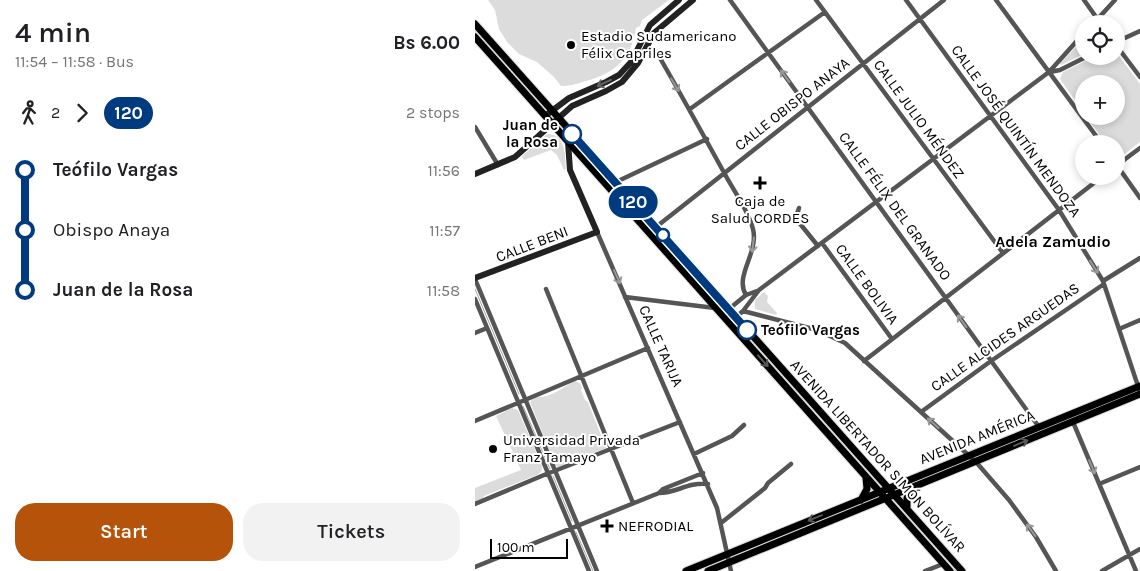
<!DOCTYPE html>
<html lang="en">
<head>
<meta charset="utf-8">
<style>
	:root { --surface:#fff; --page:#f2f2f2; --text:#202124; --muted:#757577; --accent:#b45309 }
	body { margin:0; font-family:Karla,sans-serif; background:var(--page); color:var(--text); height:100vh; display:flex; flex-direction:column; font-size:19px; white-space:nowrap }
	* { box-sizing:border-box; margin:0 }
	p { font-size:16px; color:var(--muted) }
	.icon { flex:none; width:28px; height:28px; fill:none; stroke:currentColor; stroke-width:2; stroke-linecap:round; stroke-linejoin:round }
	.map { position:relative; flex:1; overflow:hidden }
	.panel { display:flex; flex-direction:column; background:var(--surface); width:475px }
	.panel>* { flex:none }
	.badge { padding:0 10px; border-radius:16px; font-size:18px; line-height:32px }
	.fabs { position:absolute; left:600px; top:15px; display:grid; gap:10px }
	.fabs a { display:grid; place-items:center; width:50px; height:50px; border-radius:50%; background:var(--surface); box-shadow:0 2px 8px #0003; font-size:25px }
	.scale { position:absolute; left:15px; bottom:12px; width:78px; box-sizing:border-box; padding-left:5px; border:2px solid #000; border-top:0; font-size:14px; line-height:18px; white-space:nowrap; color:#000; -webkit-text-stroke:4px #fff; paint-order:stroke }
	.map>.badge { position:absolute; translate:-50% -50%; box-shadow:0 0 0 2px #fff }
	.legs { display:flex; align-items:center; gap:8px; height:55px; padding:0 15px; font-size:16px }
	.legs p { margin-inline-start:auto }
	.head { display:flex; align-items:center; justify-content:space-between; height:85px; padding:0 15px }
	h1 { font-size:28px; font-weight:600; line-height:38px }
	.action { display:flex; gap:10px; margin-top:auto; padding:10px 15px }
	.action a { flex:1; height:58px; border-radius:20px; background:var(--accent); color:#fff; font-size:20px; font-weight:600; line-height:58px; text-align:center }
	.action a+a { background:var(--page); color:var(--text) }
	ul { padding:0 15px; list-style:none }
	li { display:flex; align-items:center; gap:18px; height:60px; font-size:19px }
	li i { display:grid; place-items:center; width:8px; height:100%; margin:0 6px; background:currentColor }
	li i::after { content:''; width:12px; height:12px; margin:-6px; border:4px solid; border-radius:50%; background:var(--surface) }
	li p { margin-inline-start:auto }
	li:first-child i { background:linear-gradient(#0000 50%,currentColor 0) }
	li:last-child i { background:linear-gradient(currentColor 50%,#0000 0) }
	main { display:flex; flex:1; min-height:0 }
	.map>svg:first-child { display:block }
	.green { fill:#dcdcdc }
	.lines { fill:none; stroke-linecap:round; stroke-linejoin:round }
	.stream { stroke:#a3a3a3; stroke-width:1 }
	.primary-casing { stroke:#dbdbdb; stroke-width:9 }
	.street { stroke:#555; stroke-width:4.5 }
	.secondary { stroke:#222; stroke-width:6 }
	.primary { stroke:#000; stroke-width:7 }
	.oneway { stroke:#999 }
	.oneway2 { stroke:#646464 }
	.oneway3 { stroke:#595959 }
	.line-1-casing { stroke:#fff; stroke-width:11 }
	.line-1 { stroke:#003b80; stroke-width:8 }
	.poi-dot { fill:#000; stroke:#fff; stroke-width:2 }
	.stop-1-dot { fill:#fff; stroke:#003b80; stroke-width:2.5 }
	.labels { text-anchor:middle; stroke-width:4; stroke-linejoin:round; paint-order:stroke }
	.poi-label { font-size:15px; fill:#000; stroke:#fff; text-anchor:start }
	.street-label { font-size:15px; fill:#000; stroke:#fff }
	.stop-label { font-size:15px; font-weight:bold; fill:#000; stroke:#fff; text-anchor:end }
	.neighbourhood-label { font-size:16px; font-weight:bold; fill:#000; stroke:#fff }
</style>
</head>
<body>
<main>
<section class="panel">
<div class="head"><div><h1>4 min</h1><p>11:54 – 11:58 · Bus</p></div><b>Bs 6.00</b></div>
<div class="legs"><svg class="icon" aria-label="walk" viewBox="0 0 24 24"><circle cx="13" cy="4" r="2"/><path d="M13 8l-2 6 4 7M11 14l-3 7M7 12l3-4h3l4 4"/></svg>2<svg class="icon" aria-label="forward" viewBox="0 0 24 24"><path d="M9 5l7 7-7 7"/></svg><b class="badge" style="background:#003b80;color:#fff">120</b><p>2 stops</p></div>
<ul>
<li><i style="color:#003b80"></i><b>Teófilo Vargas</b><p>11:56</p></li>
<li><i style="color:#003b80"></i><span>Obispo Anaya</span><p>11:57</p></li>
<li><i style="color:#003b80"></i><b>Juan de la Rosa</b><p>11:58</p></li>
</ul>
<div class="action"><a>Start</a><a>Tickets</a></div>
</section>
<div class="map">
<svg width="665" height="571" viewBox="0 0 665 571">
	<rect width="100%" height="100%" fill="#fff"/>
	<path class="green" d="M13,0H194L167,20L165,26L161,28C156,59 140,73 111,81C104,83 96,86 88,86H86L79,77L62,62L44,54L32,42L24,29L20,10Z
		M0,29L72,111L70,112L0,33Z
		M609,39V54L586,65L585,63Z
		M641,52L665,84V142L647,156L641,155V144H631L611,116H641V84H609V113L585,79L588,72L621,56H641Z
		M84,124L408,487L406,488L83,125Z
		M72,134C91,134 90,155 91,169L89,170L82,155L76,150L49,160L47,156Z
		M289,292L293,296L292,302L302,313L301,315L280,309V300Z
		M100,381L105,383L107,388L106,390L110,400L113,402L131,448L83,467L80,465L55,402C61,395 67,398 74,395C84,392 91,385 100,381Z
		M37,408L43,410L67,466V470L64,474L9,496L8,498L0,502V488L46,470L21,416Z
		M418,499L482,571H479L416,500Z"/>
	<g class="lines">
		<path class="stream" d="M0,289L44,394
			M48,406L75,469
			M78,476L97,521
			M101,532L118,571"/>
		<defs>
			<path id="primary" d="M0,24L487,571
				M0,37L475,571
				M386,500L392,489L391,478
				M432,509V498L437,488
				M211,571L665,386
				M233,571L665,394"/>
		</defs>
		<use href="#primary" class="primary-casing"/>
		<path class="street" d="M255,0L564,427
			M341,0L528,253
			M431,0L584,210L628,281L664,389
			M521,0L627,144
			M609,0L626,24
			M618,24L640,0
			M641,42L665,31
			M641,45L665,77
			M171,48L179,51L185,58C208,98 230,138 252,178C261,194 274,212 278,229C284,253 259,276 271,295
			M575,72L585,70L613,56
			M215,109L350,12
			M0,127L23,165
			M641,164L665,198
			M641,166L665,148
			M141,182L232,139
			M324,208L321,217L322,220L343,246
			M181,227L469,0
			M122,232L242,508L256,571
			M347,243L417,339
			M0,279L122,571
			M628,281L665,258
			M71,289L158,503
			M150,297L240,308
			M0,299L114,571
			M254,309L271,295L282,291
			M268,311L342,330L370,343L501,462L534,500L561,537L581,571
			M261,317L268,311L284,290L574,72L609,33
			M644,329L665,320
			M0,333L12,328
			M389,361L628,176
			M446,412L516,361L629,284
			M0,421L173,348
			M598,422L661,571
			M219,454L257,436L269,425
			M624,484L665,467
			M184,493L188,489L228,473
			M0,504L69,475L205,422
			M246,523L290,488L293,483L316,464
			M0,567L184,493C202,493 212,482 233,484
			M450,571L468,564
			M627,571L665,549"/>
		<path class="secondary" d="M70,116L94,98L131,82L144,75L156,62L175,25L204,0
			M0,174L40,157L97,106L131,91L147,82L163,63L179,33L218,0
			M0,278L122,232L95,170L93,142"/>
		<use href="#primary" class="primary"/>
	</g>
	<defs><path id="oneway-shaft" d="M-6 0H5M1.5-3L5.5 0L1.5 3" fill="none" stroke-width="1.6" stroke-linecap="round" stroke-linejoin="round" transform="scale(1.25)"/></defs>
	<g class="oneway">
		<use href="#oneway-shaft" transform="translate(310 76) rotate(-126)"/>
		<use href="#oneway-shaft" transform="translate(200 85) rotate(59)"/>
		<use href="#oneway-shaft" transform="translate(278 245) rotate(97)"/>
		<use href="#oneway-shaft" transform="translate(619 267) rotate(58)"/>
		<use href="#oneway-shaft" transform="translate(142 277) rotate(66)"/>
		<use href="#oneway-shaft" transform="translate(487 321) rotate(-126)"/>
		<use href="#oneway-shaft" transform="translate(458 423) rotate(-138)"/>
		<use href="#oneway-shaft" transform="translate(617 467) rotate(67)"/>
		<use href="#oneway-shaft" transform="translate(556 530) rotate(-126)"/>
	</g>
	<use class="oneway2" href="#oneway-shaft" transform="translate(129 83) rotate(155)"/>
	<g class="oneway3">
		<use href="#oneway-shaft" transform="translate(288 361) rotate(48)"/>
		<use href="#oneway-shaft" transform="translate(546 443) rotate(-22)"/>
		<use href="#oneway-shaft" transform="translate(340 518) rotate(158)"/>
	</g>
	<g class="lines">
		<defs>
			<path id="line-1" d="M97,134L272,330"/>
		</defs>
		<use href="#line-1" class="line-1-casing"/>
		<use href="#line-1" class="line-1"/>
	</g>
	<g class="poi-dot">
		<circle cx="96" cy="45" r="5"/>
		<path d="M282.5 175.5h5v5h5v5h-5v5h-5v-5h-5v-5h5z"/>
		<circle cx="18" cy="449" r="5"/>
		<path d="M129.5 518.5h5v5h5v5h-5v5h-5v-5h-5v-5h5z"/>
	</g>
	<g class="stop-1-dot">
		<circle cx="97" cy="134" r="9"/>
		<circle cx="188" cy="235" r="6"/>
		<circle cx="272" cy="330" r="9"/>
	</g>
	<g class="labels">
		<g class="poi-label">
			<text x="106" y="41">Estadio Sudamericano<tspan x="106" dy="17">Félix Capriles</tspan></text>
			<text x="285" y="206" text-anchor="middle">Caja de<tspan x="285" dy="17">Salud CORDES</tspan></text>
			<text x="28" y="445">Universidad Privada<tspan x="28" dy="17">Franz Tamayo</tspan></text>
			<text x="143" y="531">NEFRODIAL</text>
		</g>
		<g class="street-label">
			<text transform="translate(317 104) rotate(-38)" y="5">CALLE OBISPO ANAYA</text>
			<text transform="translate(444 119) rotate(54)" y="5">CALLE JULIO MÉNDEZ</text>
			<text transform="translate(541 131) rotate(54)" y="5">CALLE JOSÉ QUINTÍN MENDOZA</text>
			<text transform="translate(420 206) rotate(54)" y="5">CALLE FÉLIX DEL GRANADO</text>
			<text transform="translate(57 244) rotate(-21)" y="5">CALLE BENI</text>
			<text transform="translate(392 284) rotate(54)" y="5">CALLE BOLIVIA</text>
			<text transform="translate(530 337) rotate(-35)" y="5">CALLE ALCIDES ARGUEDAS</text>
			<text transform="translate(186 346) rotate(66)" y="5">CALLE TARIJA</text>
			<text transform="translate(502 437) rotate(-22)" y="5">AVENIDA AMÉRICA</text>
			<text transform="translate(403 456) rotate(48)" y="5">AVENIDA LIBERTADOR SIMÓN BOLÍVAR</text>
		</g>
		<g class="stop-label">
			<text x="83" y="130">Juan de<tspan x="83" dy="17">la Rosa</tspan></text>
			<text x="286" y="335" text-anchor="start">Teófilo Vargas</text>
		</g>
		<g class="neighbourhood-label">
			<text x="578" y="247">Adela Zamudio</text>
		</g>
	</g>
</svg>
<div class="fabs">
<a><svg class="icon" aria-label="locate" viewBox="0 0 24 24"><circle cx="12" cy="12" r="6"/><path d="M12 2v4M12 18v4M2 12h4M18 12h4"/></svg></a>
<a>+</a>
<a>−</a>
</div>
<div class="scale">100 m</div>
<b class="badge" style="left:158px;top:202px;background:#003b80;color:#fff">120</b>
</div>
</main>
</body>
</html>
